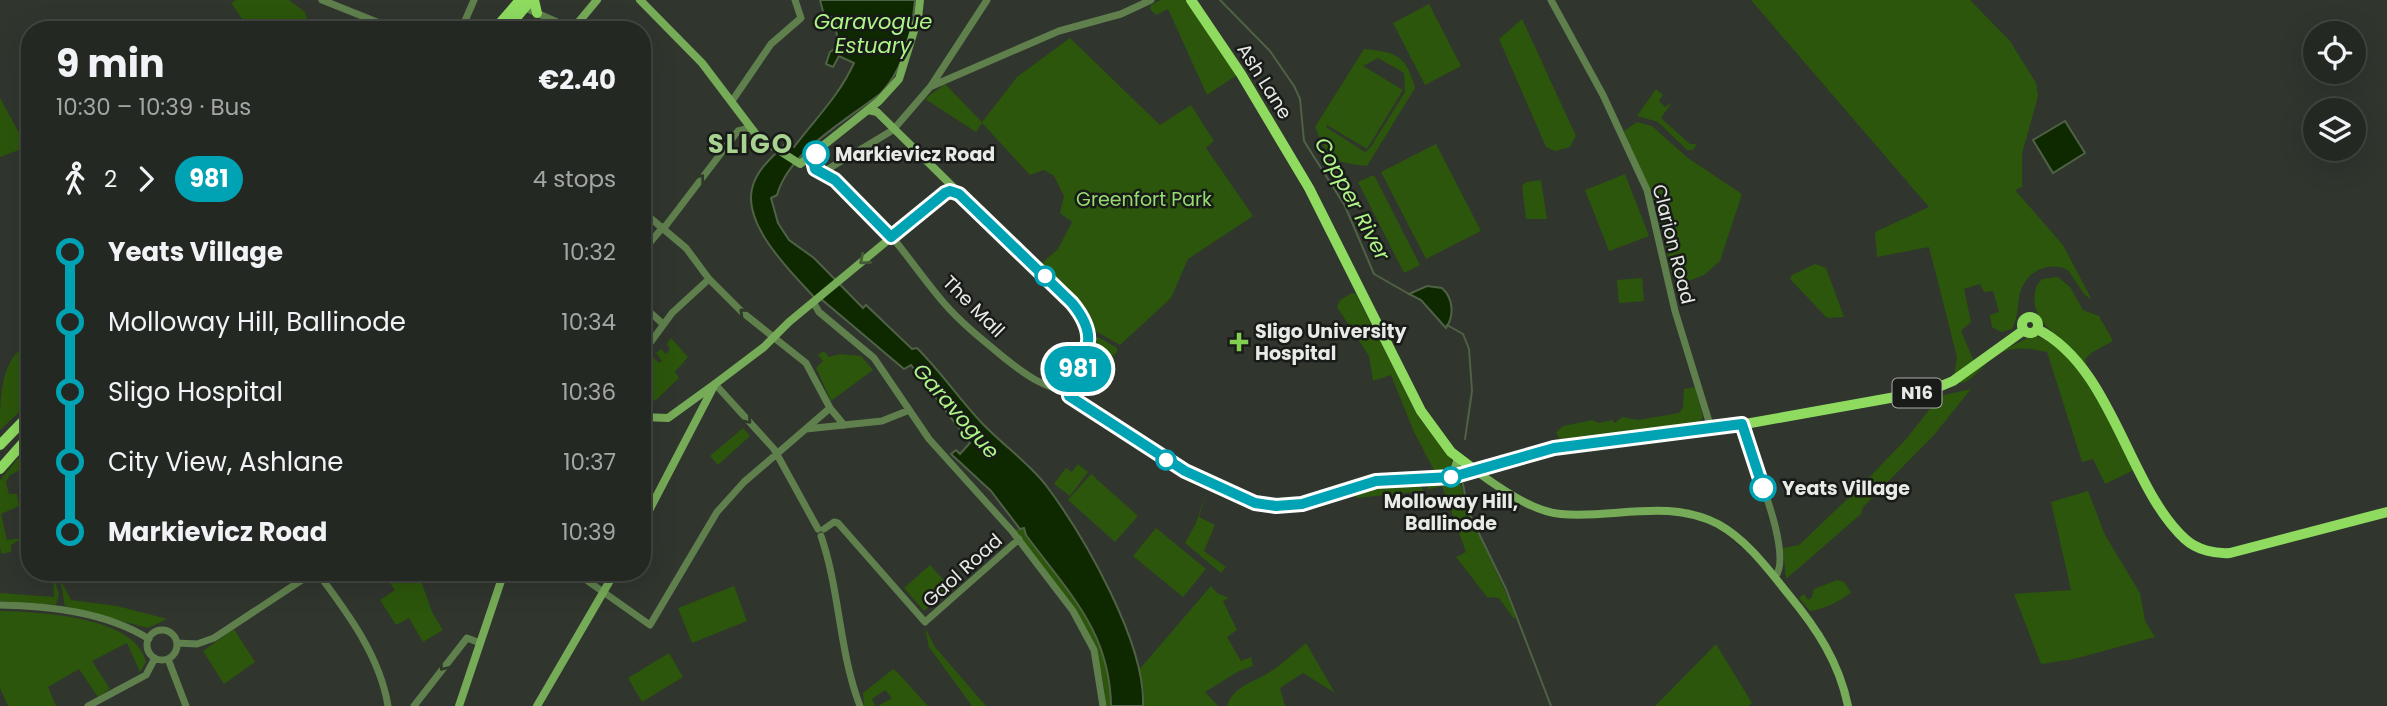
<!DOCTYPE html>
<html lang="en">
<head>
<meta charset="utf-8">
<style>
	:root { --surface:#242822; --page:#2c302a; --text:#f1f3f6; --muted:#a3a6a5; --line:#414440 }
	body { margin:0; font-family:Poppins,sans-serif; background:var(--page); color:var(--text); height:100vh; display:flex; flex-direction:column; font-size:26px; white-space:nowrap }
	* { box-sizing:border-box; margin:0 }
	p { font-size:23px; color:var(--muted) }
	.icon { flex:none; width:38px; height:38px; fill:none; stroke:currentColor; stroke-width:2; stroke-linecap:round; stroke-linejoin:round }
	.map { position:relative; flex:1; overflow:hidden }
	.details { position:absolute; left:21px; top:21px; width:630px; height:560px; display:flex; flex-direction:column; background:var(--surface); border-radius:28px; box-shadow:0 7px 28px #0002,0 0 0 2px var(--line) }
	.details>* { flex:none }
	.badge { padding:0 14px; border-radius:23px; font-size:24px; line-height:46px }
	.tools { position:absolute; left:2303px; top:21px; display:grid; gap:14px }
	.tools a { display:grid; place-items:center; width:63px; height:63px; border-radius:50%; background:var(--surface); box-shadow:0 7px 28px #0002,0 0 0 2px var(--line); font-size:35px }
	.map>.badge { position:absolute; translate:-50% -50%; box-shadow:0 0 0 4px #fff }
	.legs { display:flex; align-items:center; gap:10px; height:77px; padding:0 35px; font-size:23px }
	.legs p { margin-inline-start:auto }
	.overview { display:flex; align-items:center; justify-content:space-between; height:119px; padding:0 35px }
	h1 { font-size:38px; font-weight:700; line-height:52px }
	ul { padding:0 35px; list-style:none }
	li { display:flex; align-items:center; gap:24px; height:70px; font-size:26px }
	li i { display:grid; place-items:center; width:10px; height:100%; margin:0 9px; background:currentColor }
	li i::after { content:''; width:18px; height:18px; margin:-9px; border:5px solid; border-radius:50%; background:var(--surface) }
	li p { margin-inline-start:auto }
	li:first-child i { background:linear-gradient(#0000 50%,currentColor 0) }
	li:last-child i { background:linear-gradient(currentColor 50%,#0000 0) }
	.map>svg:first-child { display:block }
	.green { fill:#2c560b; fill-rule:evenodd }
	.water { fill:#0e2800; stroke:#4f6245; stroke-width:2 }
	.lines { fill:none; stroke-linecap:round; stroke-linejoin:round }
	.stream { stroke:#4f6245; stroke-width:2 }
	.tertiary { stroke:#5f804d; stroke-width:7 }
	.secondary { stroke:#76ab57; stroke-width:8 }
	.trunk { stroke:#8edb60; stroke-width:10 }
	.oneway { stroke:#2e3929 }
	.oneway2 { stroke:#435c35 }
	.line-1-casing { stroke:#fff; stroke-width:16 }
	.line-1 { stroke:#00a3b4; stroke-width:10 }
	.stop-1-dot { fill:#fff; stroke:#00a3b4; stroke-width:3.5 }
	.poi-dot { fill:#81d050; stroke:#191b19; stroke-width:2.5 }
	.labels { text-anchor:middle; stroke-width:5; stroke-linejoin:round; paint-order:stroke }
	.shield { fill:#191b19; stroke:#a9aca8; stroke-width:2 }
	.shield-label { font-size:18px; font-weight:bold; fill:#e7eae5 }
	.street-label { font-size:19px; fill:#e7eae5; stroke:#191b19 }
	.stop-label { font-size:19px; font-weight:bold; fill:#e7eae5; stroke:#191b19; text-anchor:start }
	.park-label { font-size:19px; fill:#96dc6f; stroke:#191b19 }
	.poi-label { font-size:19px; font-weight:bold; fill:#e7eae5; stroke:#191b19; text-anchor:start }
	.water-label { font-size:21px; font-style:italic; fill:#aef587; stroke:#191b19 }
	.district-label { font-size:26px; font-weight:bold; letter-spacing:2px; fill:#a7d290; stroke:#191b19 }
</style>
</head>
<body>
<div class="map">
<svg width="2387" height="706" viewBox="0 0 2387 706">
	<rect width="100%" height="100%" fill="#30352e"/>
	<path class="green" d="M236,0H289L305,12L310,30H250L231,3Z
		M1161,0H1185L1189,4L1237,75L1207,95L1168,9L1156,15L1150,9L1151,5Z
		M1751,0H1970L2010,41L2036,83L2038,96L2022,154V187L2015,190L2063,245L2092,300L2084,294L2068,270C2050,261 2028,270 2021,290C2016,304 2020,314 2012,329L2001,332L1992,327L1990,315L1999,312L1993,291L1984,292L1980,284L1964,289L1971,322L1961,331L1974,361L1954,376L1957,357L1929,247L1877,257L1875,232L1929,207Z
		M1429,4L1461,66L1425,85L1393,23Z
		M1522,19L1576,136L1570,147L1555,151L1546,147L1499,39Z
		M1070,38L1160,125L1191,105L1214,141L1206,148L1253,216L1188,259L1171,298L1120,345L1092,329L1083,307L1042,267L1043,262L1058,249L1072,222L1060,213L1064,196L1054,176L1044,170L1030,175L982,123L976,132L925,99L945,84L982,122L1017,77Z
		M1364,49C1397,52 1406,55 1415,88L1367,166C1331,162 1328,159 1315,127ZM1378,58L1404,73L1405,92L1370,148L1365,152L1326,127L1352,83L1327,125L1367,149L1403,90L1363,66Z
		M1656,89L1663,95L1659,101L1665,107L1672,102L1661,118L1690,144H1697L1693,150H1687L1658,122L1637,116Z
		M0,98L27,147L0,157Z
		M1637,122L1652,126L1688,158L1742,194L1720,261L1704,275L1681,284L1672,277L1658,210L1624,131Z
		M1436,144L1481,231L1426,259L1381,172Z
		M1625,174L1649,236L1609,251L1585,190Z
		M1374,175L1420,265L1404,273L1358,182Z
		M1541,180L1547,219H1526L1522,186L1526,182Z
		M1815,264L1826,268L1844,317L1827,318L1790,279L1792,275Z
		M2058,277L2070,287L2083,310L2099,316L2113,341L2091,353L2085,359L2090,376C2084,367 2078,357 2070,349C2052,330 2026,316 2037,285L2042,279Z
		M1642,278L1644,301L1619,303L1617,280Z
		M1352,293L1356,294L1419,418L1450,455L1452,462L1448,471L1436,474L1414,432L1391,375L1373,381L1369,356L1337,307L1340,300Z
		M2033,335C2081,349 2114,427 2136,469L2105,484L2093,459L2082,462L2047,352C2030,348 2014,346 1998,354C1985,360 1972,384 1960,383V380L1987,359Z
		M1098,337L1117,348V352L1083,385L1090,387L1071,389L1088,362L1094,339Z
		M671,338L688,357L675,372L679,378L655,401L642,389L646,375L642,367L645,364L653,368L649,363L653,357L659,363L662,361L656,353L661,349L666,354L670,350L667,344Z
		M23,348L26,355L30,353V402L0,430C0,404 0,362 23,348Z
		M824,351L829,357L840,354L861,356L873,370L831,401L816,368L823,361L818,355Z
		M1695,387L1703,417L1698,424L1566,441H1561L1556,433L1563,426L1592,420L1599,423L1612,420L1615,423L1622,417L1638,420L1679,413L1683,407L1684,389Z
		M1971,389L1934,435L1863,507L1861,514L1786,579L1783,548L1799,545L1863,484L1907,438L1940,396Z
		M743,428L750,436L718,465L710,456Z
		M30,444V465L10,475L6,482L9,494H17L19,506L1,514L7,540L23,538L11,545V552L2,554L0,548V480Z
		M1078,464L1088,472L1070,496L1054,484L1066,468L1072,472Z
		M1091,474L1138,516L1115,542L1068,500Z
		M1460,481L1468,511L1517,617L1513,618L1499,598L1487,597L1456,557L1466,552L1442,486L1427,490L1429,484Z
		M1376,484L1421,485L1423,491L1357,498L1353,492Z
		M1208,486L1199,517L1215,525L1204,551L1226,567L1221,573L1185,543L1196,523Z
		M2088,491L2105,535L2140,593L2145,621L2155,637L2074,659L2041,664L2014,594L2071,590L2051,502Z
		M1024,528L1026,535C1069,593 1110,632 1111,706H1106C1102,629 1058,588 1014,530Z
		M1156,528L1206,569L1183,597L1133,556Z
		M930,565L951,588L924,611L904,588Z
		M382,572H418L432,612L443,630L423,642L409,618L396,625L380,600L395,590Z
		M53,576L59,594L56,605L0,601V593L54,597Z
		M60,579L71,600L117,606L167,619L148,628L65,606Z
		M1837,580L1844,582L1851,592C1844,600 1821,610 1810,611L1799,598L1804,594L1808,600L1812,597L1814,589Z
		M734,586L747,621L692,643L678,608Z
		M1211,586L1217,593L1229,598L1223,601L1237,630L1227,637L1241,661L1251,657L1253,666L1239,671L1205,692L1218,706H1143L1144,689L1138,671Z
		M0,611C39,612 136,616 146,662L140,672L127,643L92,661L110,689L98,697L79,669L48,687L56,706H8L0,688Z
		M925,628L935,647L986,706H972L929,647Z
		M234,629L255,662L224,684L203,651Z
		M1306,643L1335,693L1303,673L1280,688L1285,706H1227C1234,687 1248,684 1265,675C1279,667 1293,654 1306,643Z
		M1716,644L1752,703L1748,706H1655Z
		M669,653L683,677L642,702L628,678Z
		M893,669L897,672L928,706H878L892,698L885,690L872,699L875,706H864L863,693Z"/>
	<path class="water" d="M820,0H915C912,32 903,71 880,94C845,121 789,152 777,195L771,198L778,223L789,240L814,258L863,308L866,305L912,349L917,348C940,371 958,397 980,421C1001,444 1031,464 1048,488C1085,538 1146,644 1143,706H1111C1110,632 1069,593 1026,535L1024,528L1020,529L991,491L951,454L956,450L960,454L970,443L911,365L904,369L821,299L814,297C791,272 740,223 753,185C759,167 774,156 786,143L794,147C816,118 839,96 854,63L839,56L833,67L826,64L830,52L838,47L835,18L824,15Z
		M2065,121L2085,153L2053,173L2033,140Z
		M1427,286L1442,288C1454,299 1454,316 1446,328L1421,300L1409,294Z"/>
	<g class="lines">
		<path class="stream" d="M1220,0L1270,51L1294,86L1300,99L1304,141L1345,206L1374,274L1409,294
			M1447,325L1463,334L1469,349L1472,391L1465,439
			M1463,484L1468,511L1506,589L1551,706"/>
		<path class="tertiary" d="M322,0L397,30
			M1551,0L1603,95L1647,190L1675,311L1711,428
			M521,6L573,29
			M461,30L474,0
			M932,86L1059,31L1121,14L1151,0
			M732,101L771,44L801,18L795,0
			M812,157L815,169C868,193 907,260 944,303C962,324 985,342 1007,360C1026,375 1044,388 1068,391
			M823,172L893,130L931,86L987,0
			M642,211L686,248L709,279L742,312L806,363L830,408L844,425
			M664,228L738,131L750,128
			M642,252L663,227
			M813,302L819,312L874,358L929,439L1012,531L1073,611L1094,650L1103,706
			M642,305L663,324
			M642,354L672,313L709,279
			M715,384L774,449L818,529
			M1742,424C1749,454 1795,554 1775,577
			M806,429L882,421L907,411
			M824,529L834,522L838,523L925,622L1019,539
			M821,536C840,591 839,652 860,706
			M317,572C347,612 380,656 388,706
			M575,572L650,625L717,512L744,482L830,408
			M0,605C50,606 106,612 149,639
			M147 645a15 15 0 1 1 30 0a15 15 0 1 1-30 0Z
			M177,643L197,644L214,638L314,572
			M168,659L186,706
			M88,706L146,675L155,658
			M414,706L467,638L480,643"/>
		<path class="secondary" d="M640,0L702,63L758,137L800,164L879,101L899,79L918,18L920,0
			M572,30L597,0
			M868,110L877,112L1079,311C1105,354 1066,364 1068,396L1185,471L1262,505L1302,504L1375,481L1439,479L1476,471C1498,487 1533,512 1561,514C1614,519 1667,498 1718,524C1747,540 1768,569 1789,595C1817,629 1839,662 1848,706
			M642,417L668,418L715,384L764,347L789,322L945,193L950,191L959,194
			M1452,477L1458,458
			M642,524L715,384
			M459,706L504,572
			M537,706L615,572"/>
		<path class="trunk" d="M534,0L537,13
			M1191,0L1241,74L1309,188L1421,411L1451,452L1476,471L1554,448L1734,426L1929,391L1953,381L2024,330
			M494,30L520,0
			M506,30L531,0
			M2022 325a8 8 0 1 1 16 0a8 8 0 1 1-16 0Z
			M2037,329C2113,367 2128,487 2185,539C2197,550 2215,554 2230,553L2387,512
			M0,445L30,414
			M0,469L30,435"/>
	</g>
	<defs><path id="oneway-chevron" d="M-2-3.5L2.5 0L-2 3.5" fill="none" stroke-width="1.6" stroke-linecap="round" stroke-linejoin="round" transform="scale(1.75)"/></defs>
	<g class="oneway">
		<use href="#oneway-chevron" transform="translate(700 179) rotate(-53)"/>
		<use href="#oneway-chevron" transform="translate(744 313) rotate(-137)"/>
		<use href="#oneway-chevron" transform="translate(747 419) rotate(49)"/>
		<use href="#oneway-chevron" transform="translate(444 666) rotate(128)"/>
	</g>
	<use class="oneway2" href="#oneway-chevron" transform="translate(864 260) rotate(140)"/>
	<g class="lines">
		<defs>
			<path id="line-1" d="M816,154L812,157L815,169L835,180L891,237L945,193L950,191L959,194L1072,303C1112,352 1065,362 1069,396L1185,471L1255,503L1276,506L1302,504L1376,481L1452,477L1554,448L1742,424L1763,488"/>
		</defs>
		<use href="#line-1" class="line-1-casing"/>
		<use href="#line-1" class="line-1"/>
	</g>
	<g class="stop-1-dot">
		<circle cx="816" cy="154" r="12"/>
		<circle cx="1045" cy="276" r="9"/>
		<circle cx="1166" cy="460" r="9"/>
		<circle cx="1451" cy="477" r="9"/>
		<circle cx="1763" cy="488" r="12"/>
	</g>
	<path class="poi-dot" d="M1235.5 331.5h7v7h7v7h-7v7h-7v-7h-7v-7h7z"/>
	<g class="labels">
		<rect class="shield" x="1892.5" y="378.5" width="49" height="29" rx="5"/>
		<g class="shield-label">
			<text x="1917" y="399">N16</text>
		</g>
		<g class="street-label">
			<text transform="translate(1265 81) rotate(58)" y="7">Ash Lane</text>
			<text transform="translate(1674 244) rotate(76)" y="7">Clarion Road</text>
			<text transform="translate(974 306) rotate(45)" y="7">The Mall</text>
			<text transform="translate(962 570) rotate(-42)" y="7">Gaol Road</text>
		</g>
		<g class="stop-label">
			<text x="835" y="161">Markievicz Road</text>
			<text x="1782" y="495">Yeats Village</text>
			<text x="1451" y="508" text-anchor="middle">Molloway Hill,<tspan x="1451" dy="22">Ballinode</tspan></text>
		</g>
		<g class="park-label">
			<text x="1144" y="206">Greenfort Park</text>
		</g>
		<g class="poi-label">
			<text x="1255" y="338">Sligo University<tspan x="1255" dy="22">Hospital</tspan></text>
		</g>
		<g class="water-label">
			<text x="873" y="29">Garavogue<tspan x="873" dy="24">Estuary</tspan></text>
			<text transform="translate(1352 199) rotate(62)" y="7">Copper River</text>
			<text transform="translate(956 411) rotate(49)" y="7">Garavogue</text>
		</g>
		<g class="district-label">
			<text x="751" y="153">SLIGO</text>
		</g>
	</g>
</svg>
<div class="tools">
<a><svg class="icon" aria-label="locate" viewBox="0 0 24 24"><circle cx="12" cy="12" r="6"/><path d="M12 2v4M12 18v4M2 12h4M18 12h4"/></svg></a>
<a><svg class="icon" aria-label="layers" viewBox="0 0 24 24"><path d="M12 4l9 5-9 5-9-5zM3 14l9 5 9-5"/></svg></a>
</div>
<b class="badge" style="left:1078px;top:369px;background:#00a3b4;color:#fff">981</b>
<section class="details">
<div class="overview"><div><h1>9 min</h1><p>10:30 – 10:39 · Bus</p></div><b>€2.40</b></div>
<div class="legs"><svg class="icon" aria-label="walk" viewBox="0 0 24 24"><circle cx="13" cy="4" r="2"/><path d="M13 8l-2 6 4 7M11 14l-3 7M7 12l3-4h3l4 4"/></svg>2<svg class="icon" aria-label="forward" viewBox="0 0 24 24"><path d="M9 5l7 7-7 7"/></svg><b class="badge" style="background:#00a3b4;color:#fff">981</b><p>4 stops</p></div>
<ul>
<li><i style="color:#00a3b4"></i><b>Yeats Village</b><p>10:32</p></li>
<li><i style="color:#00a3b4"></i><span>Molloway Hill, Ballinode</span><p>10:34</p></li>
<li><i style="color:#00a3b4"></i><span>Sligo Hospital</span><p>10:36</p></li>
<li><i style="color:#00a3b4"></i><span>City View, Ashlane</span><p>10:37</p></li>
<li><i style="color:#00a3b4"></i><b>Markievicz Road</b><p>10:39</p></li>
</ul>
</section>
</div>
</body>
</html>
